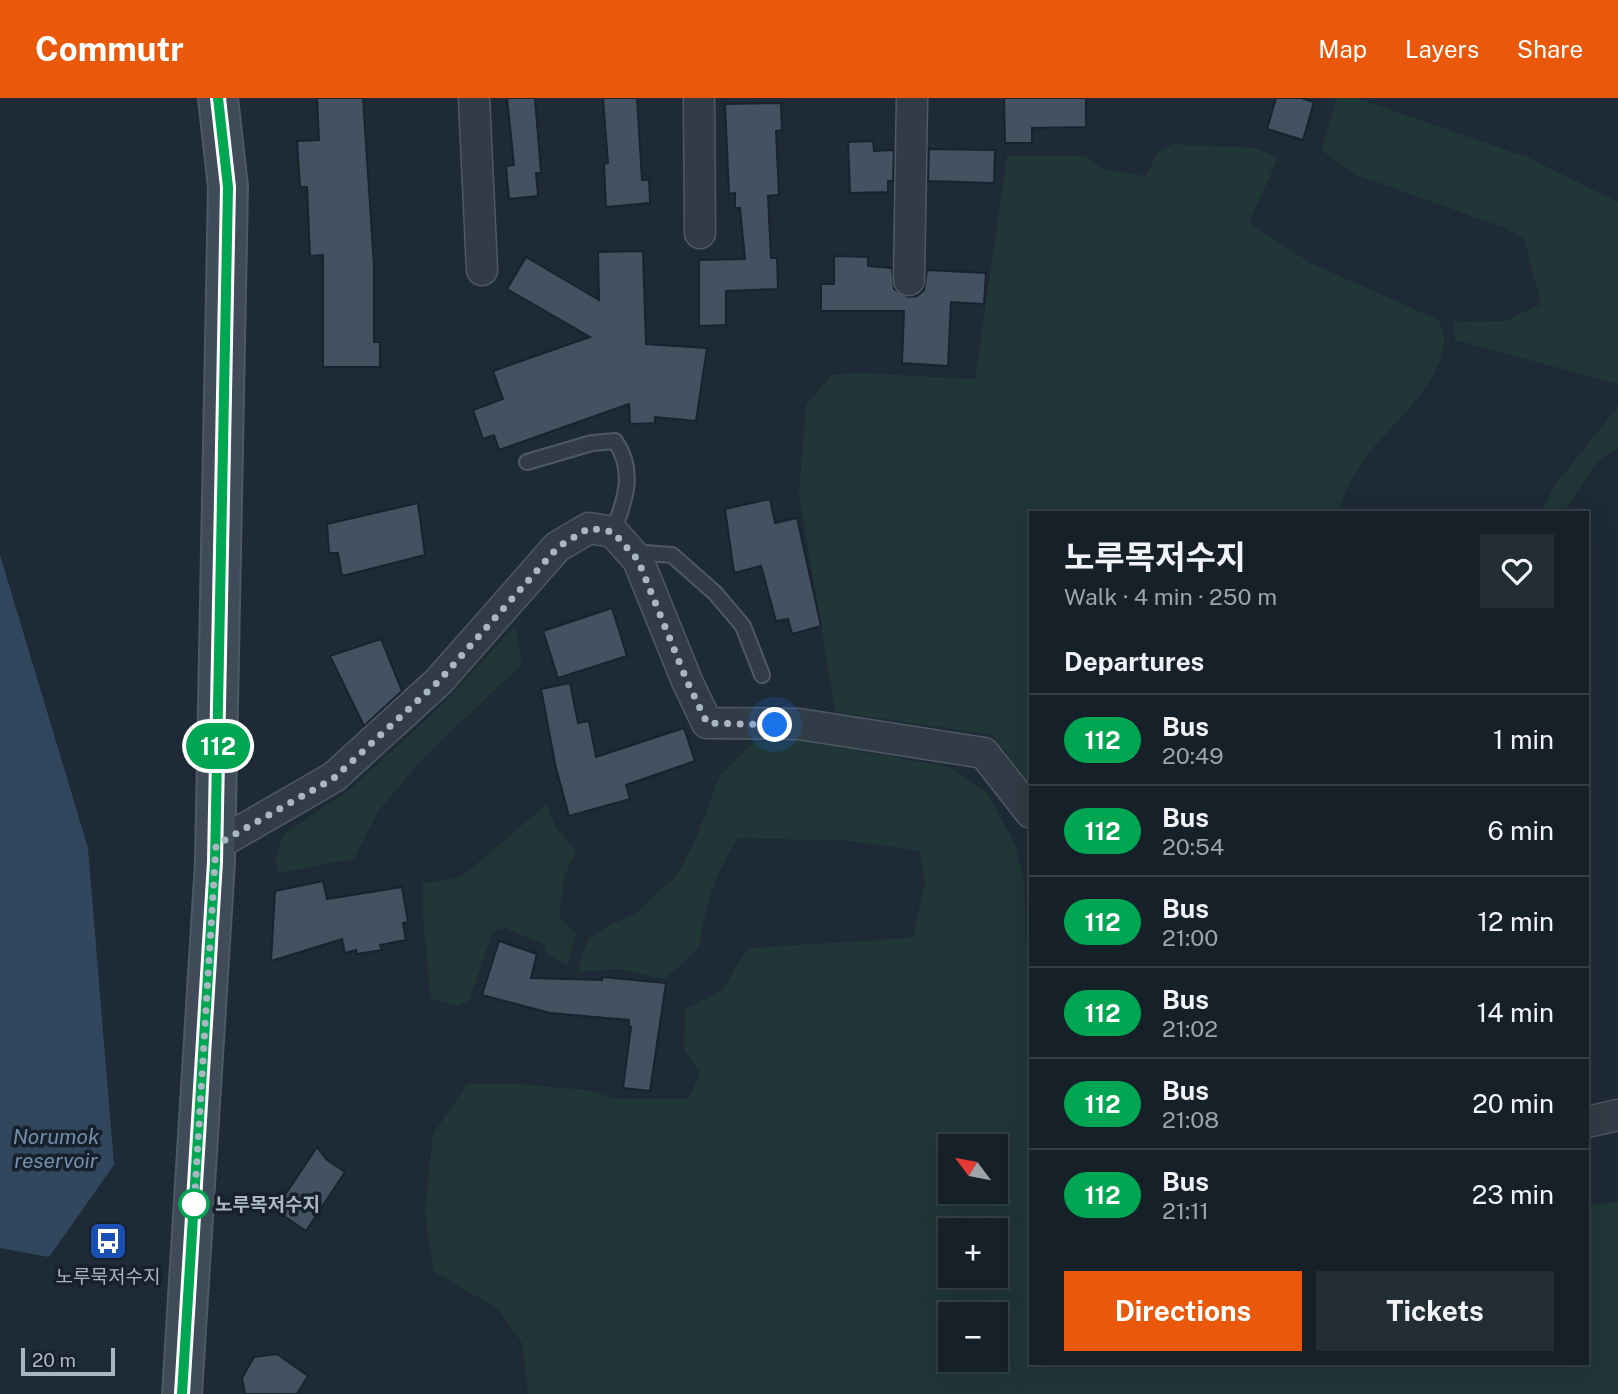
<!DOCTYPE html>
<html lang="en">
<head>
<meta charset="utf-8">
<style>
	:root { --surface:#162028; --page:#232d34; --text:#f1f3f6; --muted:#9ea3a8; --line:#353e45; --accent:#ea580c }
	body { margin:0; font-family:"Public Sans","Noto Sans KR",sans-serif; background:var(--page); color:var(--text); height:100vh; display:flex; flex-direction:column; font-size:26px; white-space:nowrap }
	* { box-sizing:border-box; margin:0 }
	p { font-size:23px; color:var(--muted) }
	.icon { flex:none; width:38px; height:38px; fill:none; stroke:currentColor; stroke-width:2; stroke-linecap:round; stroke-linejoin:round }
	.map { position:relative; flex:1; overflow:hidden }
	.drawer { position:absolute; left:1029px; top:413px; width:560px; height:854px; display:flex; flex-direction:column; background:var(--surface); border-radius:0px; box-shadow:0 7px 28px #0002,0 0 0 2px var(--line) }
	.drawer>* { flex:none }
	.badge { padding:0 14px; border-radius:23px; font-size:24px; line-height:46px }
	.needle { width:46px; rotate:302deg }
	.buttons { position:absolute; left:938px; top:1036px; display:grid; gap:14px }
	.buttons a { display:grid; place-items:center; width:70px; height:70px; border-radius:0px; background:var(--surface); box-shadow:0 7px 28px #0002,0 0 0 2px var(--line); font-size:35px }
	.scale { position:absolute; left:21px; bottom:18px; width:94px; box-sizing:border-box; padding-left:7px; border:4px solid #abb6c4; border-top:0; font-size:19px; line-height:24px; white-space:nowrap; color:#abb6c4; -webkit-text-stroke:5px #17212b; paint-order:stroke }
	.you { position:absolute; width:35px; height:35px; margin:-18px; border:5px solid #fff; border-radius:50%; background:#1a73e8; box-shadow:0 0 0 10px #1a73e833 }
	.map>.badge { position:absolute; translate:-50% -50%; box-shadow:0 0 0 4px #fff }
	h2 { padding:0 35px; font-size:26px; line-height:63px }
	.round { display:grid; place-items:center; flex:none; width:74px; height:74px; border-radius:0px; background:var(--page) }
	.summary { display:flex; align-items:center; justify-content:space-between; height:119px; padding:0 35px }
	h1 { font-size:33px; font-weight:700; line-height:52px }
	.primary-button { display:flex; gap:14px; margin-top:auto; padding:14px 35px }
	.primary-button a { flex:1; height:80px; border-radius:0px; background:var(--accent); color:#fff; font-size:28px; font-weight:700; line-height:80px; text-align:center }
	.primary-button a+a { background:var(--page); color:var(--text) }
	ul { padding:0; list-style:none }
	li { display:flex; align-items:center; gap:21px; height:91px; padding:0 35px; border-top:2px solid var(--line) }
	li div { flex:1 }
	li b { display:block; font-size:26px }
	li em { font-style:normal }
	li .badge { min-width:77px; font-weight:700; text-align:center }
	header { display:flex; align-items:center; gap:42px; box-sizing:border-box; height:98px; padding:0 35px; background:var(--accent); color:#fff }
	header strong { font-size:33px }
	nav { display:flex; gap:38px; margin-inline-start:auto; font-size:24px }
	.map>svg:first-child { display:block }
	.green { fill:#203637; fill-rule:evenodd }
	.water { fill:#31475e }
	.building { fill:#445160; stroke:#19232d; stroke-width:2 }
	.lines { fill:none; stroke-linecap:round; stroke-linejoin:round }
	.lane-casing { stroke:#4f5965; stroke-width:18 }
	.street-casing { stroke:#4f5965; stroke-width:33 }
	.secondary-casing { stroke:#4f5965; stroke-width:42 }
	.lane { stroke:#323c46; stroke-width:14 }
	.street { stroke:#323c46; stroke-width:30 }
	.secondary { stroke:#404b59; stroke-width:38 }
	.line-casing { stroke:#fff; stroke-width:16 }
	.line { stroke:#00a651; stroke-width:10 }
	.walk { stroke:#abb6c4; stroke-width:7; stroke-dasharray:0 12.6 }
	.stop-dot { fill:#fff; stroke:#00a651; stroke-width:3.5 }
	.labels { text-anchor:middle; stroke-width:7; stroke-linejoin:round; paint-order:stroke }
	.stop-label { font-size:19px; font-weight:bold; fill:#abb6c4; stroke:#17212b; text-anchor:start }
	.poi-label { font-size:19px; fill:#abb6c4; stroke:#17212b }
	.water-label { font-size:21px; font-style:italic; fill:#738fad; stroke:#17212b }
</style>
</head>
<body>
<header>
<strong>Commutr</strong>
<nav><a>Map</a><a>Layers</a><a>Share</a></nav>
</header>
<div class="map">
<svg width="1618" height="1296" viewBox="0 0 1618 1296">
	<rect width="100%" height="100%" fill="#1e2a36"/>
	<path class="green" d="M1337,0H1357L1527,59L1618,104V286L1455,242L1453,224L1505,223L1541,206L1524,141L1505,130L1356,77L1321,52Z
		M1173,46L1256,50L1278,60L1249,125L1311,165L1439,222C1441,229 1446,240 1444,248C1436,288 1400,320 1374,349C1358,367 1345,392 1339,415H1031V689L993,637L835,614L799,395L806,306L832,277L859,275L975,281L1007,58H1086L1102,71L1146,78L1157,55Z
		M1618,308V350L1597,364L1563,415H1540L1555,387Z
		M515,528L522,566L422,661L378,714L354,761L279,775L275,764L283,737L349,692L438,611Z
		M785,640L950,669L988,696L1016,748L1024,781L1031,964V1265H1587V1107L1618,1104V1296H528L522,1245L498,1211L433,1173L425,1113L433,1036L467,986H518L588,992L616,1001H688L700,975L684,952L685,911L722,892L747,851C803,845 858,845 913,839L925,784L920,753L850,743L738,740C714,778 706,806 699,850L665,881L619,871L577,874L588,841L609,827L635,816L677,777L696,740L720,677L753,645ZM950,1048H996V1094H950ZM950,1132H996V1178H950ZM950,1216H996V1262H950Z
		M547,706L555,728L576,753L564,779L559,818L576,836L567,867L546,855L544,846L505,830L493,833L469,903L457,908L430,900C429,862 420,823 423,785L461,779Z"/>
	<path class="water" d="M0,457L88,750L114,1067L49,1159L0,1150Z"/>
	<path class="building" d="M317,0H363L374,167V244H380V269H323V157L310,158L307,89H300L297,43L319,42Z
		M507,0H535L541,75H536L538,98L509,101L506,68L514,67Z
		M603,0H637L642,82H649L650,105L606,109L604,66L608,65Z
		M1004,0H1086V29L1032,30V45H1005Z
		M1276,0H1301L1314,4L1303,42L1267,31Z
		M781,5L782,32L776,33L779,97L768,98L771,160H777L778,191L726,193V227L699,228V162L745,161L740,110H735V95L729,96L725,6Z
		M873,43L874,53L894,52L893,83H888V94L850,95L848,44Z
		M929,51L995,52L994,85L928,83Z
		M643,153L646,246L707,250L696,323L655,319V325L630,326L629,306L499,352L494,337L483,341L473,312L503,301L493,273L590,239L507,191L526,159L599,202L598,154Z
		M834,158L868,159V168L892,170L894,191L908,199L917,198L924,192L927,172L986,175L984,206L951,204L948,268L902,265L904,213H821V186H834Z
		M770,401L775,425L797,420L821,528L792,536L788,521L776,523L761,468L734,475L725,411Z
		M418,405L425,457L342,478L338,455H329L327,426Z
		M612,510L627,558L558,580L543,533Z
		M381,541L402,593L364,628L330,558Z
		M570,585L578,625L589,623L596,659L684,630L695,663L626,687L630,701L569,718L556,670L541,591Z
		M323,783L327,801L402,789L408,824L403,825L406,842L380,847L382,852L357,856L356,852L345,855L342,841L271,863L275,793Z
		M499,843L537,856L531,880L602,882V879L666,885L650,993L623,990L631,929H629V922L550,915L482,897Z
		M317,1049L327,1062L345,1074L306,1133L275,1112Z
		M277,1256L308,1278L297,1296H245L242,1280L254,1259Z"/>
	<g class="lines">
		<defs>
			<path id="lane" d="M527,364L592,345L615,343C636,373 625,403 613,434
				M632,454L672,457L715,495L743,528L762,577"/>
			<path id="street" d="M474,0L482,172
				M699,0L700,135
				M909,182L912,0
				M216,747L334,679L439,583L557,449L589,430L613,434L638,462L687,583L707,625L799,626L984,655L1031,715
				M1587,1024L1618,1017"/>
			<path id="secondary" d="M182,1296L215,764L228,89L218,0"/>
		</defs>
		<use href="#lane" class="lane-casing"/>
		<use href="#street" class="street-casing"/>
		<use href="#secondary" class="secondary-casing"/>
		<use href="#lane" class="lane"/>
		<use href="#street" class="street"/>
		<use href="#secondary" class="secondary"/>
	</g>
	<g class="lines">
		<defs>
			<path id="line" d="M182,1296L215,764L228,89L218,0"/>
		</defs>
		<use href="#line" class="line-casing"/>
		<use href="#line" class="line"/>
		<path class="walk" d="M194,1106V1110L216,747L334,680L439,583L558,449L589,430L613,434L638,462L687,583L707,625L775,627"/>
	</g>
	<defs>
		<symbol id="bus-square" viewBox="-11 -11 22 22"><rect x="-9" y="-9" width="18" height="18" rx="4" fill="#1a4fb4" stroke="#17212b"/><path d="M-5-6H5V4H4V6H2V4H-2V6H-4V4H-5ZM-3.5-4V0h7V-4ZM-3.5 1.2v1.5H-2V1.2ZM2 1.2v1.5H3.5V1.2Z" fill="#fff"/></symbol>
	</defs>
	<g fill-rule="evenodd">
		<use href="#bus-square" x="86" y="1121" width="44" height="44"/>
	</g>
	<circle class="stop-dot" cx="194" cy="1106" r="14"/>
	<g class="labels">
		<g class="stop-label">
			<text x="215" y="1113">노루목저수지</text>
		</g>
		<g class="poi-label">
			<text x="108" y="1185">노루묵저수지</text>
		</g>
		<g class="water-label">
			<text x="56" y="1046">Norumok<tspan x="56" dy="24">reservoir</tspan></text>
		</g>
	</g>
</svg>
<div class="buttons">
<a><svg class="needle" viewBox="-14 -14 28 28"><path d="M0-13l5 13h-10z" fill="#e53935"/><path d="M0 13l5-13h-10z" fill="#9ea3a8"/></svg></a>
<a>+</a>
<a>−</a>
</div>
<div class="scale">20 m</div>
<div class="you" style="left:775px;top:627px"></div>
<b class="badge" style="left:218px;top:648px;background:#00a651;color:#fff">112</b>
<section class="drawer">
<div class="summary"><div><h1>노루목저수지</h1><p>Walk · 4 min · 250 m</p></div><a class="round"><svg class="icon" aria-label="heart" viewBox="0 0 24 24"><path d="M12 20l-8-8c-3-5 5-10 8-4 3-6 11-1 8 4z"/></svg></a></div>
<h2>Departures</h2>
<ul>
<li><span class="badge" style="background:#00a651;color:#fff">112</span><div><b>Bus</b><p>20:49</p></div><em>1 min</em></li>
<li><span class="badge" style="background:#00a651;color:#fff">112</span><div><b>Bus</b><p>20:54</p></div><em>6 min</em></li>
<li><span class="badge" style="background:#00a651;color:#fff">112</span><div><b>Bus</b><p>21:00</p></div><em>12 min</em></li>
<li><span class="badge" style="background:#00a651;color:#fff">112</span><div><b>Bus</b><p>21:02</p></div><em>14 min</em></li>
<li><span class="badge" style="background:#00a651;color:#fff">112</span><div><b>Bus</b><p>21:08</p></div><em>20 min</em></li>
<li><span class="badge" style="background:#00a651;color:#fff">112</span><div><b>Bus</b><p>21:11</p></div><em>23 min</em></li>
</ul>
<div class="primary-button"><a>Directions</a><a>Tickets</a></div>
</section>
</div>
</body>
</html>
